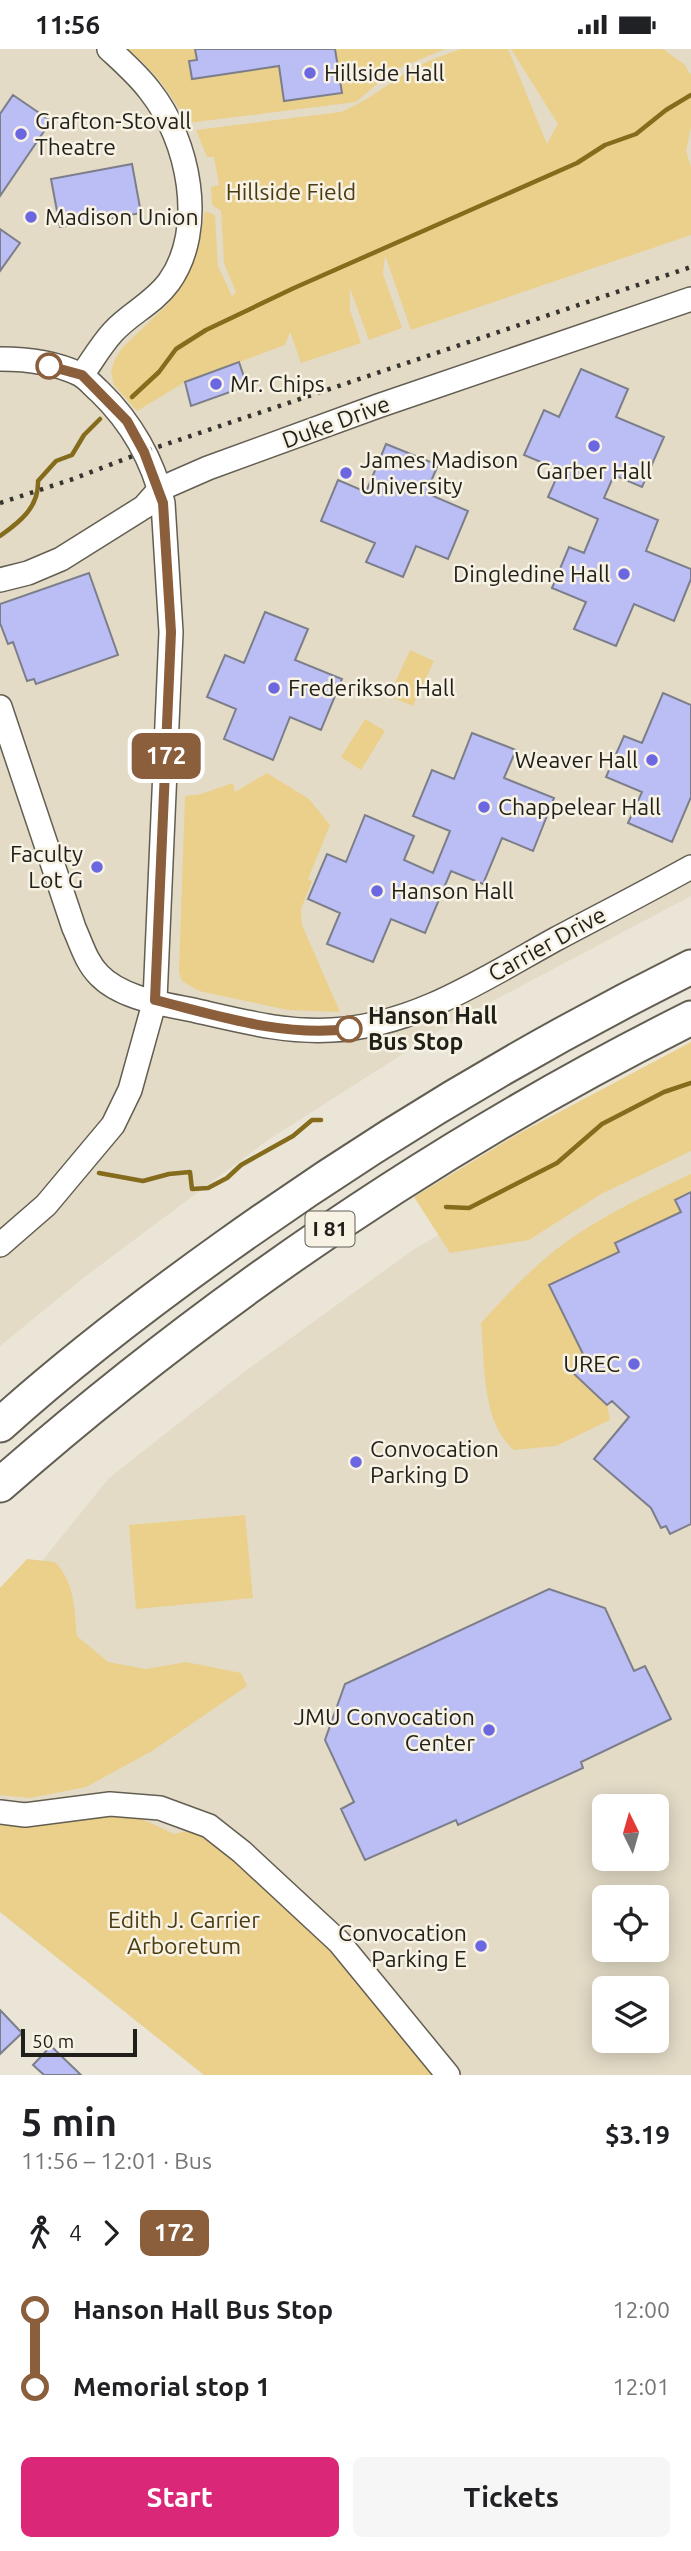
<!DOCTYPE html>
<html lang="en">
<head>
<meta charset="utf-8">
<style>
	:root { --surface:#fff; --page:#f6f6f6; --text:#202124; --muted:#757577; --accent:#db2777 }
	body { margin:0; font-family:Ubuntu,sans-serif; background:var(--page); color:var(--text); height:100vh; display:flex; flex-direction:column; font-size:26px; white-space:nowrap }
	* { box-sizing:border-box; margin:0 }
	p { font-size:23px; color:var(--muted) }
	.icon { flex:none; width:38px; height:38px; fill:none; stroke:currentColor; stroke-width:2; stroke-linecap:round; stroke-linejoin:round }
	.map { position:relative; height:2026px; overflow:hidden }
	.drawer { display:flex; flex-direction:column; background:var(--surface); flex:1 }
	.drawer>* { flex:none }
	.badge { padding:0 14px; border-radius:10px; font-size:24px; line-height:46px }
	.needle { width:46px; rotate:355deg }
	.controls { position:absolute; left:592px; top:1745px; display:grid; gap:14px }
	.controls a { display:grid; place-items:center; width:77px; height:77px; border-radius:10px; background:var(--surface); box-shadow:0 4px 18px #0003; font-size:35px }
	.scale { position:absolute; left:21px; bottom:18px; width:116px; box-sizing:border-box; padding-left:7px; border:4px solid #211f1a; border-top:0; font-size:19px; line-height:24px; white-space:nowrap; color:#211f1a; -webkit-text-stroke:5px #f7f2e4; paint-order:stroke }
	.map>.badge { position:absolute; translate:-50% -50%; box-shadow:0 0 0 4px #fff }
	.legs { display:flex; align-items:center; gap:10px; height:77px; padding:0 21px; font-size:23px }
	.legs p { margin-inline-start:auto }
	.head { display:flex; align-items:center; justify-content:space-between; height:119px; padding:0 21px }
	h1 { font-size:38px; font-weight:600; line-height:52px }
	.action { display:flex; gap:14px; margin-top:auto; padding:14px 21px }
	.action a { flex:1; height:80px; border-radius:10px; background:var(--accent); color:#fff; font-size:28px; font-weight:600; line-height:80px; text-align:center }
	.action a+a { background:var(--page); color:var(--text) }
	ul { padding:0 21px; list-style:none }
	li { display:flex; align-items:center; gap:24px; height:77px; font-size:26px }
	li i { display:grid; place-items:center; width:10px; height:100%; margin:0 9px; background:currentColor }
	li i::after { content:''; width:18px; height:18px; margin:-9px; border:5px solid; border-radius:50%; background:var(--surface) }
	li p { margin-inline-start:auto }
	li:first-child i { background:linear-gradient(#0000 50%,currentColor 0) }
	li:last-child i { background:linear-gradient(currentColor 50%,#0000 0) }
	.status { display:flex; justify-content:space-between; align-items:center; height:49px; padding:0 35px; background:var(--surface); direction:ltr }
	.status svg { height:19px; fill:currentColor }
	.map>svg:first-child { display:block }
	.built { fill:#e3dbc6; fill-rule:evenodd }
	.green { fill:#ead08b }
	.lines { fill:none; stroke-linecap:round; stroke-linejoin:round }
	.stream { stroke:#846c1c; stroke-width:4.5 }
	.building { fill:#babef4; stroke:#7c7e8a; stroke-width:2 }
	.minor-casing { stroke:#635e52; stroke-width:26 }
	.highway-casing { stroke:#635e52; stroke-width:37 }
	.minor { stroke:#fff; stroke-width:23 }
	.highway { stroke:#fff; stroke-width:33 }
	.rail { stroke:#36342e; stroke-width:4.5; stroke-dasharray:3.5 7; stroke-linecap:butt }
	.line-1-casing { stroke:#fff; stroke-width:16 }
	.line-1 { stroke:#8b5e3c; stroke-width:10 }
	.poi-dot { fill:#6b67e1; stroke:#f7f2e4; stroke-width:2.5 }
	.stop-1-dot { fill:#fff; stroke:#8b5e3c; stroke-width:3.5 }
	.labels { text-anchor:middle; stroke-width:5; stroke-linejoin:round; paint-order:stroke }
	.shield { fill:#f7f2e4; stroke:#615e57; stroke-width:2 }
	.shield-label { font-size:21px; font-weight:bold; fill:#211f1a }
	.poi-label { font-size:23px; fill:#211f1a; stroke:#f7f2e4; text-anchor:start }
	.park-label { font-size:23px; fill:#4a3b10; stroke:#f7f2e4 }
	.street-label { font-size:23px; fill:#211f1a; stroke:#f7f2e4 }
	.stop-label { font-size:23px; font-weight:bold; fill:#211f1a; stroke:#f7f2e4; text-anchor:start }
</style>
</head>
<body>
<div class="status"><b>11:56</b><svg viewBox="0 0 49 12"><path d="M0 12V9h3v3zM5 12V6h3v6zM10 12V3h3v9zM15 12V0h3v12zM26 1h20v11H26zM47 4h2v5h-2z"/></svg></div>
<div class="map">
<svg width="691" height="2026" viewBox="0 0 691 2026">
	<rect width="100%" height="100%" fill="#eae5d7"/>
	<path class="built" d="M0,0H691V847L453,973L268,1091L87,1226L0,1297Z
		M691,1044V2026H204L0,1863V1564L109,1429L244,1323L413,1201L607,1086ZM604,1757H656V1810H604ZM604,1848H656V1900H604ZM604,1939H656V1992H604Z"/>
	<path class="green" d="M127,0H445L392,22L356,53L187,74C172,46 153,19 127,0Z
		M461,0H508L547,95L558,75L511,0H663L684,15L691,26V78L686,102L691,118V186L411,281L385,206L383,225L402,279L369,291L350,239V261L361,294L301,314L290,283L285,296L185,333L137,362L114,336L111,323L115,310L123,298L168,255L199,196L205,162L215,166L218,217L232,247L236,244L224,214L221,162L212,156L211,138L219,136L214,108H207L196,81L341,63C365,53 383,39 404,25C422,14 441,7 461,0Z
		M410,601L434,612L413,657L389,647Z
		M365,670L385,682L361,721L341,708Z
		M267,724L309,750L330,776L308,830L312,832L301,860L302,876L340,963L288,961L199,942L182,932L179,923L185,747L201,745L233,734L235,743Z
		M691,993V1102L601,1145L529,1191L450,1204L414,1148L518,1085Z
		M691,1125V1143L681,1163L615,1194L619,1203L549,1236L585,1309L572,1322L607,1356L610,1371L556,1397L514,1401C481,1373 485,1314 481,1274C510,1242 540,1210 576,1186C612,1162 652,1143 691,1125Z
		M245,1466L253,1549L136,1560L129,1476Z
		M27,1510L55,1513C75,1534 74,1559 77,1587L108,1613L146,1620L186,1613L241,1624L247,1637L152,1702L86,1738L30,1749L0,1746V1539Z
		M110,1755L174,1785L209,1777L242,1803L448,2026H204L0,1863V1763Z"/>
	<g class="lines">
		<path class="stream" d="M132,348L159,323L176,300L206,281L294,239L577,114L605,96L636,85L666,61L691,46
			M0,487C20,473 39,458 38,432L56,412L72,406L84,386L100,370
			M99,1124L143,1132L169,1125L190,1123L192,1140L208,1139L227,1129L241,1116L293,1087L312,1071H321
			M446,1158L469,1159L557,1114L602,1075L664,1043L691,1034"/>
	</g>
	<path class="building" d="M195,0H335L342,44L284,52L279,17L192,30L189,12L197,11Z
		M13,46L51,72L0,147V65Z
		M132,115L141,164L60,178L51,130Z
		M0,180L20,194L0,222Z
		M239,313L247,337L191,357L185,333Z
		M581,320L628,340L616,368L664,388L642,438L614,426L604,449L658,471L646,502L691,520V530L674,572L634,555L616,597L574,580L586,553L552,539L569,498L584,504L598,470L548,448L560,421L524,406L544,361L559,368Z
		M386,395L438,416L426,444L468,462L448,510L416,497L403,528L366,513L375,494L321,472L338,431L366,443Z
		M89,524L118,606L36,635L34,630L27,632L13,593L8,595L0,574V555Z
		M265,563L308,580L295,611L342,630L321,681L290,668L273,711L224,690L236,660L207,648L225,606L244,614Z
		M663,644L691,656V748L672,793L628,774L642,743L606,728L624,687L642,694Z
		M472,684L516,701L504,729L554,749L533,802L502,789L483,835L451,822L425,884L391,870L373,913L327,895L340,864L308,850L327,805L346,813L365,766L414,787L404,811L433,824L450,782L413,767L432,721L454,730Z
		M691,1143V1475L670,1485L666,1477L661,1479L651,1459L594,1410L629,1368L612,1352L607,1356L571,1322L585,1309L549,1236L619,1203L615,1194L681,1163L675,1151Z
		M549,1540L605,1559L634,1622L645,1617L671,1670L581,1713L583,1719L458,1776L456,1771L365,1811L341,1760L354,1753L325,1691L345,1635Z
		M0,1961L22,1984L0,2005Z
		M51,1997L81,2026H44L33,2016Z"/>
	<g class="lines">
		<defs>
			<path id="minor" d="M0,310C25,310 56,314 79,325C87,329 93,337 100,343C131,373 153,412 163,454L171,583L155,951L130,1041L113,1076L46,1156L0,1196
				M82,326C92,312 101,296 113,283C130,264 153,255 169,233C207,180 189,91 150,42C138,26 123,13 109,0
				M0,531L28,524L61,510L144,458L160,440L208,419L378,357L691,250
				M0,658L74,879C81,894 86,913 99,926C122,950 165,955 197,962C242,972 286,984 332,981C415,977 485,929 556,890C601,866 646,843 691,818
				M0,1763L25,1766L110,1755L160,1759L209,1777L242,1803L339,1893L448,2026"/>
			<path id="highway" d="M0,1376C71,1312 147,1254 224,1199C372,1093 528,999 691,918
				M0,1436C210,1252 441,1094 691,969"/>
		</defs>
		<use href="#minor" class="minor-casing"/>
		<use href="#highway" class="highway-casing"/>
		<use href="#minor" class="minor"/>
		<use href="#highway" class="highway"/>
		<path class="rail" d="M0,454L73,430L146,402L691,218"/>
	</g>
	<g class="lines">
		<defs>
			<path id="line-1" d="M49,317L82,326L127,372L144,403L163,454L171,583L155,951C219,967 282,988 349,980"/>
		</defs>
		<use href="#line-1" class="line-1-casing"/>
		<use href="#line-1" class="line-1"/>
	</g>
	<g class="poi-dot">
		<circle cx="310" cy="24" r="7"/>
		<circle cx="21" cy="85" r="7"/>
		<circle cx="31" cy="168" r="7"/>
		<circle cx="216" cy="335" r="7"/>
		<circle cx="594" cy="397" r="7"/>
		<circle cx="346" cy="424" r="7"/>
		<circle cx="624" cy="525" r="7"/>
		<circle cx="274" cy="639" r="7"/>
		<circle cx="652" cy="711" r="7"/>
		<circle cx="484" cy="758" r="7"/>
		<circle cx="97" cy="818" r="7"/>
		<circle cx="377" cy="842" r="7"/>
		<circle cx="634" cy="1315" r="7"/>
		<circle cx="356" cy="1413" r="7"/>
		<circle cx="489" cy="1681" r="7"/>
		<circle cx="481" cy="1897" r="7"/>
	</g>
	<g class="stop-1-dot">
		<circle cx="49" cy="317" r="12"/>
		<circle cx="349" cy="980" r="12"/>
	</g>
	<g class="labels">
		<rect class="shield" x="305.5" y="1162.5" width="49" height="35" rx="5"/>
		<g class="shield-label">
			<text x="330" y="1187">I 81</text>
		</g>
		<g class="poi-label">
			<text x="324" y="32">Hillside Hall</text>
			<text x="35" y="80">Grafton-Stovall<tspan x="35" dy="26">Theatre</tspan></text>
			<text x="45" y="176">Madison Union</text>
			<text x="230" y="343">Mr. Chips</text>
			<text x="360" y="419">James Madison<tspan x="360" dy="26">University</tspan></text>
			<text x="594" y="430" text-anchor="middle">Garber Hall</text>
			<text x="610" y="533" text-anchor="end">Dingledine Hall</text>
			<text x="288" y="647">Frederikson Hall</text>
			<text x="638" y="719" text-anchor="end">Weaver Hall</text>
			<text x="498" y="766">Chappelear Hall</text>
			<text x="83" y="813" text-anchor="end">Faculty<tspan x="83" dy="26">Lot G</tspan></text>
			<text x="391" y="850">Hanson Hall</text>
			<text x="620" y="1323" text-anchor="end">UREC</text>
			<text x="370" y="1408">Convocation<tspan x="370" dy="26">Parking D</tspan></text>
			<text x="475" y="1676" text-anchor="end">JMU Convocation<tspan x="475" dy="26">Center</tspan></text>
			<text x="467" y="1892" text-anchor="end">Convocation<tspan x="467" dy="26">Parking E</tspan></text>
		</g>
		<g class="park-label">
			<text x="291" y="151">Hillside Field</text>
			<text x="184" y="1879">Edith J. Carrier<tspan x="184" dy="26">Arboretum</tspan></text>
		</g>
		<g class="street-label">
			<text transform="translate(336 373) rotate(-20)" y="8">Duke Drive</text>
			<text transform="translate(547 895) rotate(-29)" y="8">Carrier Drive</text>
		</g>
		<g class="stop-label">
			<text x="368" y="975">Hanson Hall<tspan x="368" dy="26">Bus Stop</tspan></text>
		</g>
	</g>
</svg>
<div class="controls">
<a><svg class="needle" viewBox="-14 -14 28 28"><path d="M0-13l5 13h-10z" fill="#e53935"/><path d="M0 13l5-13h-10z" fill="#757577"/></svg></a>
<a><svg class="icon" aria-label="locate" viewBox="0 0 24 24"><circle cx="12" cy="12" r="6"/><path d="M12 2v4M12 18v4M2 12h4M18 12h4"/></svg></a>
<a><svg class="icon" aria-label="layers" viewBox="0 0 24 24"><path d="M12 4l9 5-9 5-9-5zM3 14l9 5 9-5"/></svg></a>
</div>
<div class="scale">50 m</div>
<b class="badge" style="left:166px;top:707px;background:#8b5e3c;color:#fff">172</b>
</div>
<section class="drawer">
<div class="head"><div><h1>5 min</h1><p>11:56 – 12:01 · Bus</p></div><b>$3.19</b></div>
<div class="legs"><svg class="icon" aria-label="walk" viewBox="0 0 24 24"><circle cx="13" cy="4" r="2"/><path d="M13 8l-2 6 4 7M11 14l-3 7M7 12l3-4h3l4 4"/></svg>4<svg class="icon" aria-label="forward" viewBox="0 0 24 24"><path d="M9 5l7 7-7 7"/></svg><b class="badge" style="background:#8b5e3c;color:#fff">172</b></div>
<ul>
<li><i style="color:#8b5e3c"></i><b>Hanson Hall Bus Stop</b><p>12:00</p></li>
<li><i style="color:#8b5e3c"></i><b>Memorial stop 1</b><p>12:01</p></li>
</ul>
<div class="action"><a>Start</a><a>Tickets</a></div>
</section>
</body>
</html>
